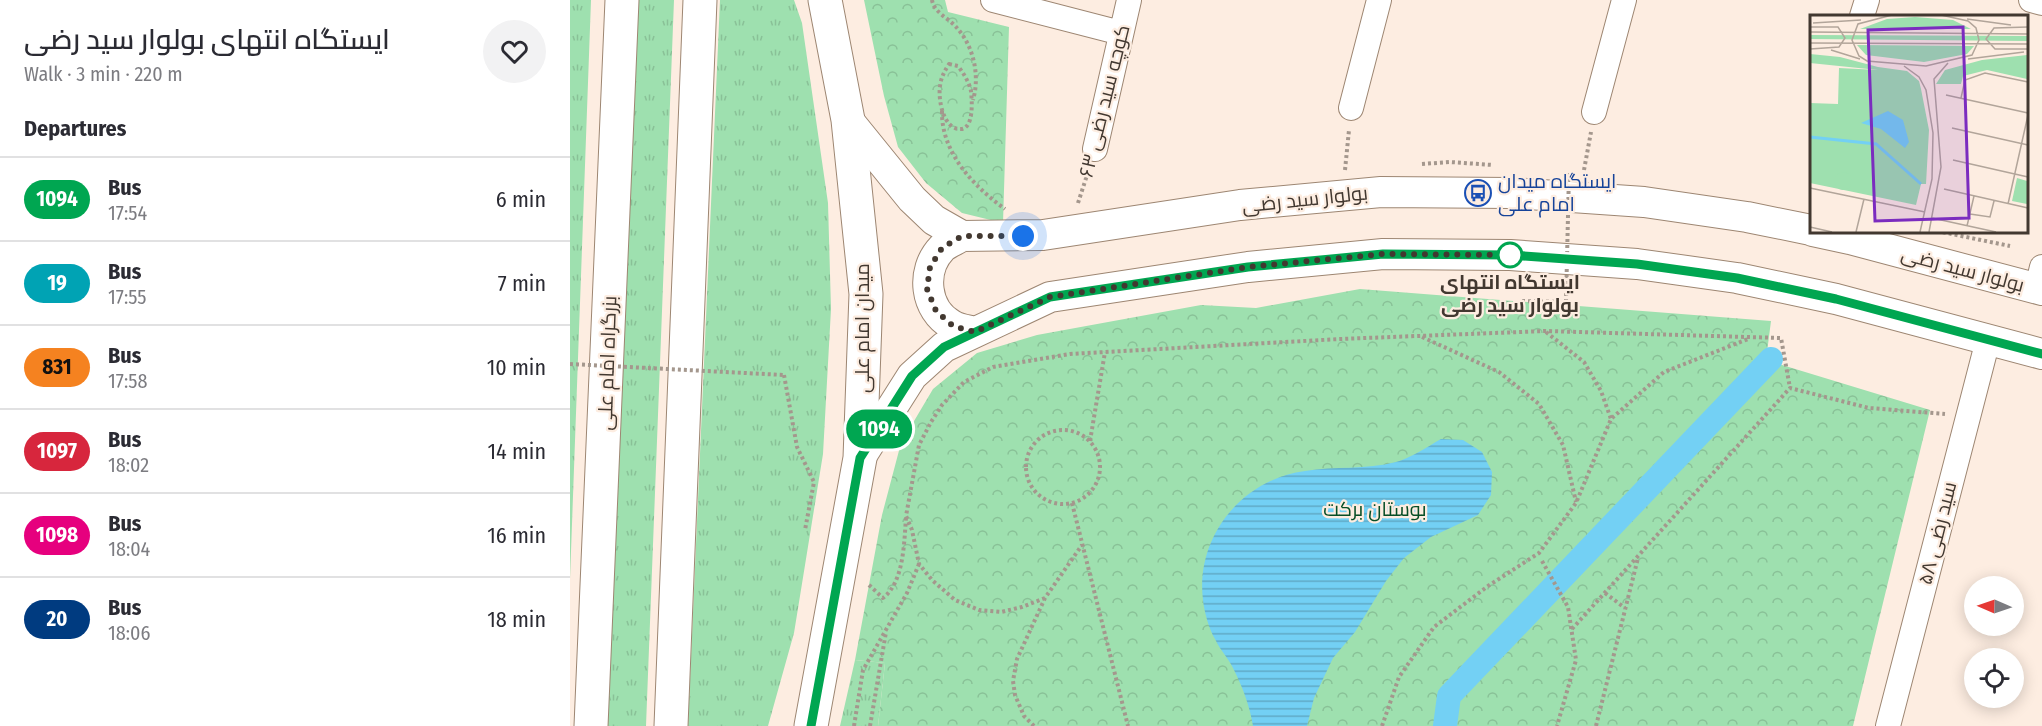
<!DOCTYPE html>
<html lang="en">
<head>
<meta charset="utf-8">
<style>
	:root { --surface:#fff; --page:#f2f2f3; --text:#2b2b33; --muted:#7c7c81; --line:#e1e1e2 }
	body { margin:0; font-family:"Fira Sans Condensed",Cairo,sans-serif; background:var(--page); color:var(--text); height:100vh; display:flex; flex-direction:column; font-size:22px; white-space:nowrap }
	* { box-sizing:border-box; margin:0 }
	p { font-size:20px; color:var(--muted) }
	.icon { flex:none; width:33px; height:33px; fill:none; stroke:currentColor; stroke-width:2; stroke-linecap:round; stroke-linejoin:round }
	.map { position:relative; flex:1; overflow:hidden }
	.side { display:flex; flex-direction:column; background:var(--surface); width:570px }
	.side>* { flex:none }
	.badge { padding:0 12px; border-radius:20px; font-size:21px; line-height:39px }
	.needle { width:39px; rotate:272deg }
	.fabs { position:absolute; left:1394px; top:576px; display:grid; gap:12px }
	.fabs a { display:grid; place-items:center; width:60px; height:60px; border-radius:50%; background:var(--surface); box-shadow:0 3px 15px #0003; font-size:30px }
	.you { position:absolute; width:30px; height:30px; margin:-15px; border:4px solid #fff; border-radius:50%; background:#1a73e8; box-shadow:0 0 0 9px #1a73e833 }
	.map>.badge { position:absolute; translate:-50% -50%; box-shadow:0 0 0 3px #fff }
	h2 { padding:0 24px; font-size:22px; line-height:54px }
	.round { display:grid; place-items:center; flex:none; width:63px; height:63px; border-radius:32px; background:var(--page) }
	.overview { display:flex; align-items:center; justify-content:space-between; height:102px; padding:0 24px }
	h1 { font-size:28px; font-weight:600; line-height:45px }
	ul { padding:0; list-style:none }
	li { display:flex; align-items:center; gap:18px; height:84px; padding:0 24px; border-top:2px solid var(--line) }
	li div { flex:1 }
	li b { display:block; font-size:22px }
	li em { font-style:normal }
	li .badge { min-width:66px; font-weight:700; text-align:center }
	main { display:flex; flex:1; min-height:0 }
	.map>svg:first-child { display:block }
	.grass { fill:url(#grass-tufts) }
	.park { fill:url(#park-crowns) }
	.water { fill:url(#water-rules) }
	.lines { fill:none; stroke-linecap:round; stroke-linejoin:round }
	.canal { stroke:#73d0f4; stroke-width:24 }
	.minor-casing { stroke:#9d8672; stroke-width:26 }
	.major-casing { stroke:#9d8672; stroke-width:32 }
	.highway-casing { stroke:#9d8672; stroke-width:35 }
	.path { stroke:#a4978d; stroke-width:4; stroke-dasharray:3 3; stroke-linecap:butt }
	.minor { stroke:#fff; stroke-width:24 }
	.major { stroke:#fff; stroke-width:30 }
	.highway { stroke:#fff; stroke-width:33 }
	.path-bridge { stroke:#a4978d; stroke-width:4; stroke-dasharray:3 3; stroke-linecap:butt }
	.line-casing { stroke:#fff; stroke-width:14 }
	.line { stroke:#00a651; stroke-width:9 }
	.walk { stroke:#423830; stroke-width:6; stroke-dasharray:0 10.8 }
	.stop-dot { fill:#fff; stroke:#00a651; stroke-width:3 }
	.labels { text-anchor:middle; stroke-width:4.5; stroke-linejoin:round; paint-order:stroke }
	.street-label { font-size:20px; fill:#423830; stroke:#fdede1 }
	.transit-label { font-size:20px; fill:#164399; stroke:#fdede1; text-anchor:start }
	.stop-label { font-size:20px; font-weight:bold; fill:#423830; stroke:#fdede1 }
	.park-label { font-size:20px; fill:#074e26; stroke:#fdede1 }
	.inset-river { fill:none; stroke:#73d0f4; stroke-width:3 }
	.inset-road { fill:none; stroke:#b2a59a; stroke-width:1.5 }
	.view { fill:#7b2cbf; fill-opacity:0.15; stroke:#7b2cbf; stroke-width:3 }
	.inset-edge { fill:none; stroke:#423830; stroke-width:3 }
</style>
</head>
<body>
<main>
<section class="side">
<div class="overview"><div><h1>ایستگاه انتهای بولوار سید رضی</h1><p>Walk · 3 min · 220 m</p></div><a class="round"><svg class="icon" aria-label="heart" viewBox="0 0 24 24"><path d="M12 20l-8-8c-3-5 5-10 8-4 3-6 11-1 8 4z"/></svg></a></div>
<h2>Departures</h2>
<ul>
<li><span class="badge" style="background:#00a651;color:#fff">1094</span><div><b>Bus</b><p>17:54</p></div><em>6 min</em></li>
<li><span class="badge" style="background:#00a3b4;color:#fff">19</span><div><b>Bus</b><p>17:55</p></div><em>7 min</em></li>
<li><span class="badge" style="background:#f58220;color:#111">831</span><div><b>Bus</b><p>17:58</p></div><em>10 min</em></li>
<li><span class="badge" style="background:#d7263d;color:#fff">1097</span><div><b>Bus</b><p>18:02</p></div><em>14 min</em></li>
<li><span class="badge" style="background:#e6007e;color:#fff">1098</span><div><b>Bus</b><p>18:04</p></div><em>16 min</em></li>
<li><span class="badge" style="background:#003b80;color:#fff">20</span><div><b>Bus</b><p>18:06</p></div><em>18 min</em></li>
</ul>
</section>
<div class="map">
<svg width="1472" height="726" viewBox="0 0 1472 726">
	<defs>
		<pattern id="grass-tufts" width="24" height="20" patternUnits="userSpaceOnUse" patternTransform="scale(1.5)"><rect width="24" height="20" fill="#9ee0af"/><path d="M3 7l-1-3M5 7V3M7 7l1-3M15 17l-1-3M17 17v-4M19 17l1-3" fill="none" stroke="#89c197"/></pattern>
		<pattern id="park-crowns" width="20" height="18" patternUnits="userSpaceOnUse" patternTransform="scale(1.5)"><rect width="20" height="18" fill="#9ee0af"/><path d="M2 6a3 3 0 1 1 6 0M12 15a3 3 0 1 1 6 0" fill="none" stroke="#89c197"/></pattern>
		<pattern id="water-rules" width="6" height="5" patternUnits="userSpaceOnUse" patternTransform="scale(1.5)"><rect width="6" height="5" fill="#73d0f4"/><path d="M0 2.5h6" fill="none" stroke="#60aac6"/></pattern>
	</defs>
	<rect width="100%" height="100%" fill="#fdede1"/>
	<path class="grass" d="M0,0H21L0,579Z
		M65,0H104L76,726H37Z
		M150,0H224L232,23L258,203L261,309L253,454L224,633L198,726H118Z
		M285,660L315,663L308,726H270Z"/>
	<path class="park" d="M294,0H375L378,12L439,27L433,223L392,213L356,183L328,147L314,96Z
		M790,289L1201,321L1196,360L1360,410L1283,726H308L315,663L285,660L312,515L331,443L363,389L407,353L467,335L631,305L686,308Z"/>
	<path class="water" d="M871,439L893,440L912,452L922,472L921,495L908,515L861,537L834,558L816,581L785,632L763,658L744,698L737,726H683C680,707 673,688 664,670C659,659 650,650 645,639C639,629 634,611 633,600C625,536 673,479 735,471C765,466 796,470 826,462C841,458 857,447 871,439Z"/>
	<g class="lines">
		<path class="canal" d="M875,726L879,696L1201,359"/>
		<defs>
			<path id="minor" d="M423,0L551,33
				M1461,0L1472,3
				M1292,16L1297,0
				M781,108L809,0
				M1024,112L1054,0
				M525,149L559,0
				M1467,288L1472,267
				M1318,726L1418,340"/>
			<path id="major" d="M278,120L342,199L364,220L392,236L473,235L670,205L811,192L942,193L1074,202L1177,217L1241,230
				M1243,231L1280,239L1472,290
				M392,236C386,240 377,243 372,248C350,271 355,310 382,325C388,329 398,330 405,332
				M290,458L342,376L374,347L480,297L678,267L813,254L940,255L1067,264L1167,278L1266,299L1472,354"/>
			<path id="highway" d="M21,726L52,0
				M101,726L130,0
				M241,726L290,458L296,294L278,120L255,0"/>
		</defs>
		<use href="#minor" class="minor-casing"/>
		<use href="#major" class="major-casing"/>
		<use href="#highway" class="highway-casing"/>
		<path class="path" d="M362,0C364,13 379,18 387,28C404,47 410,76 403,100
			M379,64L388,66C394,74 399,82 401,91C402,101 404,128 391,129C373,130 368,99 370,86C371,78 374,72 379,64Z
			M372,111C371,152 403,186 435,209
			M852,164L880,162L923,165
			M775,170L779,130
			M1014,170L1021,132
			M508,203L519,169
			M1367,231L1440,246
			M952,301L996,302
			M976,332L1014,362L1031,391L1041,419
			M852,337L929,372L969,404L993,445L1006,502
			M214,375L227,447L244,482L235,530
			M456 467a37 37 0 1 1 74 0a37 37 0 1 1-74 0Z
			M520,441L535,352
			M502,503L558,726
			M972,561L998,607L1006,660L987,726
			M299,585L313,598C334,582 334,543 336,518
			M1035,593L1055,608
			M475,598L452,607L431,612L409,610L385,600L362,580L349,564L342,530L336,516L349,445L361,422L372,405L394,382L423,367L500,354L770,339L976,331L1211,338L1220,388
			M1002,629L1220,388L1299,408L1375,414
			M284,726L293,670L337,593L349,564
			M300,726L316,632
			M464,726L454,716L445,695L443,681L447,659L475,598L512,545
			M812,726L829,677L864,627L918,586L969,553L1006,503L1041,419L1094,372L1178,339
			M1026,726L1068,558"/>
		<use href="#minor" class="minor"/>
		<use href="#major" class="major"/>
		<use href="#highway" class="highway"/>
		<path class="path-bridge" d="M996,302L999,173
			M0,364L214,375"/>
	</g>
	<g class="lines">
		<defs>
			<path id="line" d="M241,726L290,458L342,376L374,347L480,297L678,267L813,254L940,255L1067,264L1167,278L1266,299L1472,354"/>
		</defs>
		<use href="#line" class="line-casing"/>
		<use href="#line" class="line"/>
		<path class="walk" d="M453,236H392L372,248L360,267L357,289L366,311L383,326L405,332L480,297L678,267L813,254L940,255"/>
	</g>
	<defs>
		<symbol id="bus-ring" viewBox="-11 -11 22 22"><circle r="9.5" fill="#fdede1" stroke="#1a4fb4" stroke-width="1.5"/><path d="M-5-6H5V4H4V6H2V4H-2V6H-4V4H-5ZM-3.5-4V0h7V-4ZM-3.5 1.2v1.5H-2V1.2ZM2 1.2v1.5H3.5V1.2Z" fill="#1a4fb4"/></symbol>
	</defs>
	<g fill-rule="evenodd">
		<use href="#bus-ring" x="893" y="178" width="30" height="30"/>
	</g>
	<circle class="stop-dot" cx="940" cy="255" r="12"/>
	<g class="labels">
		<g class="street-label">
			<text transform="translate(534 101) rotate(-76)" y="7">کوچه سید رضی ۶۳</text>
			<text transform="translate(735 199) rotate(-6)" y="7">بولوار سید رضی</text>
			<text transform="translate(1393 269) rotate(15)" y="7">بولوار سید رضی</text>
			<text transform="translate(292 328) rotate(-90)" y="7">میدان امام علی</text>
			<text transform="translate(37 363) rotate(-88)" y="7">بزرگراه امام علی</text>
			<text transform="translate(1367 533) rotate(-76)" y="7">سید رضی ۵۸</text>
		</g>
		<g class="transit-label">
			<text x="928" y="188">ایستگاه میدان<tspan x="928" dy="23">امام علی</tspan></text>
		</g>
		<g class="stop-label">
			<text x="940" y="289">ایستگاه انتهای<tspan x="940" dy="23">بولوار سید رضی</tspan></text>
		</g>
		<g class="park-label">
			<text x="805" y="516">بوستان برکت</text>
		</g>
	</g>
	<g transform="translate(1240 15)">
		<rect width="218" height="218" fill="#fdede1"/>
		<path d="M105,2L143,5L161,14H50L77,4ZM0,20L218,21L217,26L0,24ZM47,30L164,31L157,39L114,47L56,40ZM0,39L30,42L68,52V55L0,48Z" fill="#9ee0af"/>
		<path d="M217,40V64L177,55L153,61L151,69H126L135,55L172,45ZM68,52L97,56L109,66L111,74L119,115L116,169H111L106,190L0,168V88L28,89L29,53L68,55ZM207,163L217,166V189L202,186Z" fill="#9ee0af"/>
		<path d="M24 166a9 9 0 1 1 18 0a9 9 0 1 1-18 0Z" fill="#9ee0af"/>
		<path d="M78,96L93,105L99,127L95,133L71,114L51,108Z" fill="#73d0f4"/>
		<path class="inset-river" d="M0,122L66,129L111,169"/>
		<path class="inset-road" d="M82,0L48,9L42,25L49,41L57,46L116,51L162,40L169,25L166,13L158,6L131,0M157,4L201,10M3,8L51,5M0,12H28L35,23L29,32L0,34M218,12L184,13L176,24L185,34H218M0,17L218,19M0,28L218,29M21,35L50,44M158,44L214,37M94,51L109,62L116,75L123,118L122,164L110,217M136,80L218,98M151,83L155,65L175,58L218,67M142,113L218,130M143,145L218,162M0,173L115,197M134,174L218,193M198,189L218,100M160,199L180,202L184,186M122,203L186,217M157,211L164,181M0,212L22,217M46,217L54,184M119,217L131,152L124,64L138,48"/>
		<path class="view" d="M153,12L159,203L65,206L58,15Z"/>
		<rect width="218" height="218" class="inset-edge"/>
	</g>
</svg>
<div class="fabs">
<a><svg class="needle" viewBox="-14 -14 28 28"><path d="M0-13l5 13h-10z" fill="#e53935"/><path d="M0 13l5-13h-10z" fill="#7c7c81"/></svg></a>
<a><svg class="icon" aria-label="locate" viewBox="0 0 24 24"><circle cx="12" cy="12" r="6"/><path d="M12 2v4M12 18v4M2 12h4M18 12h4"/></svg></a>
</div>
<div class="you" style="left:453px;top:236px"></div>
<b class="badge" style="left:309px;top:429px;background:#00a651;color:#fff">1094</b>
</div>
</main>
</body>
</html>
